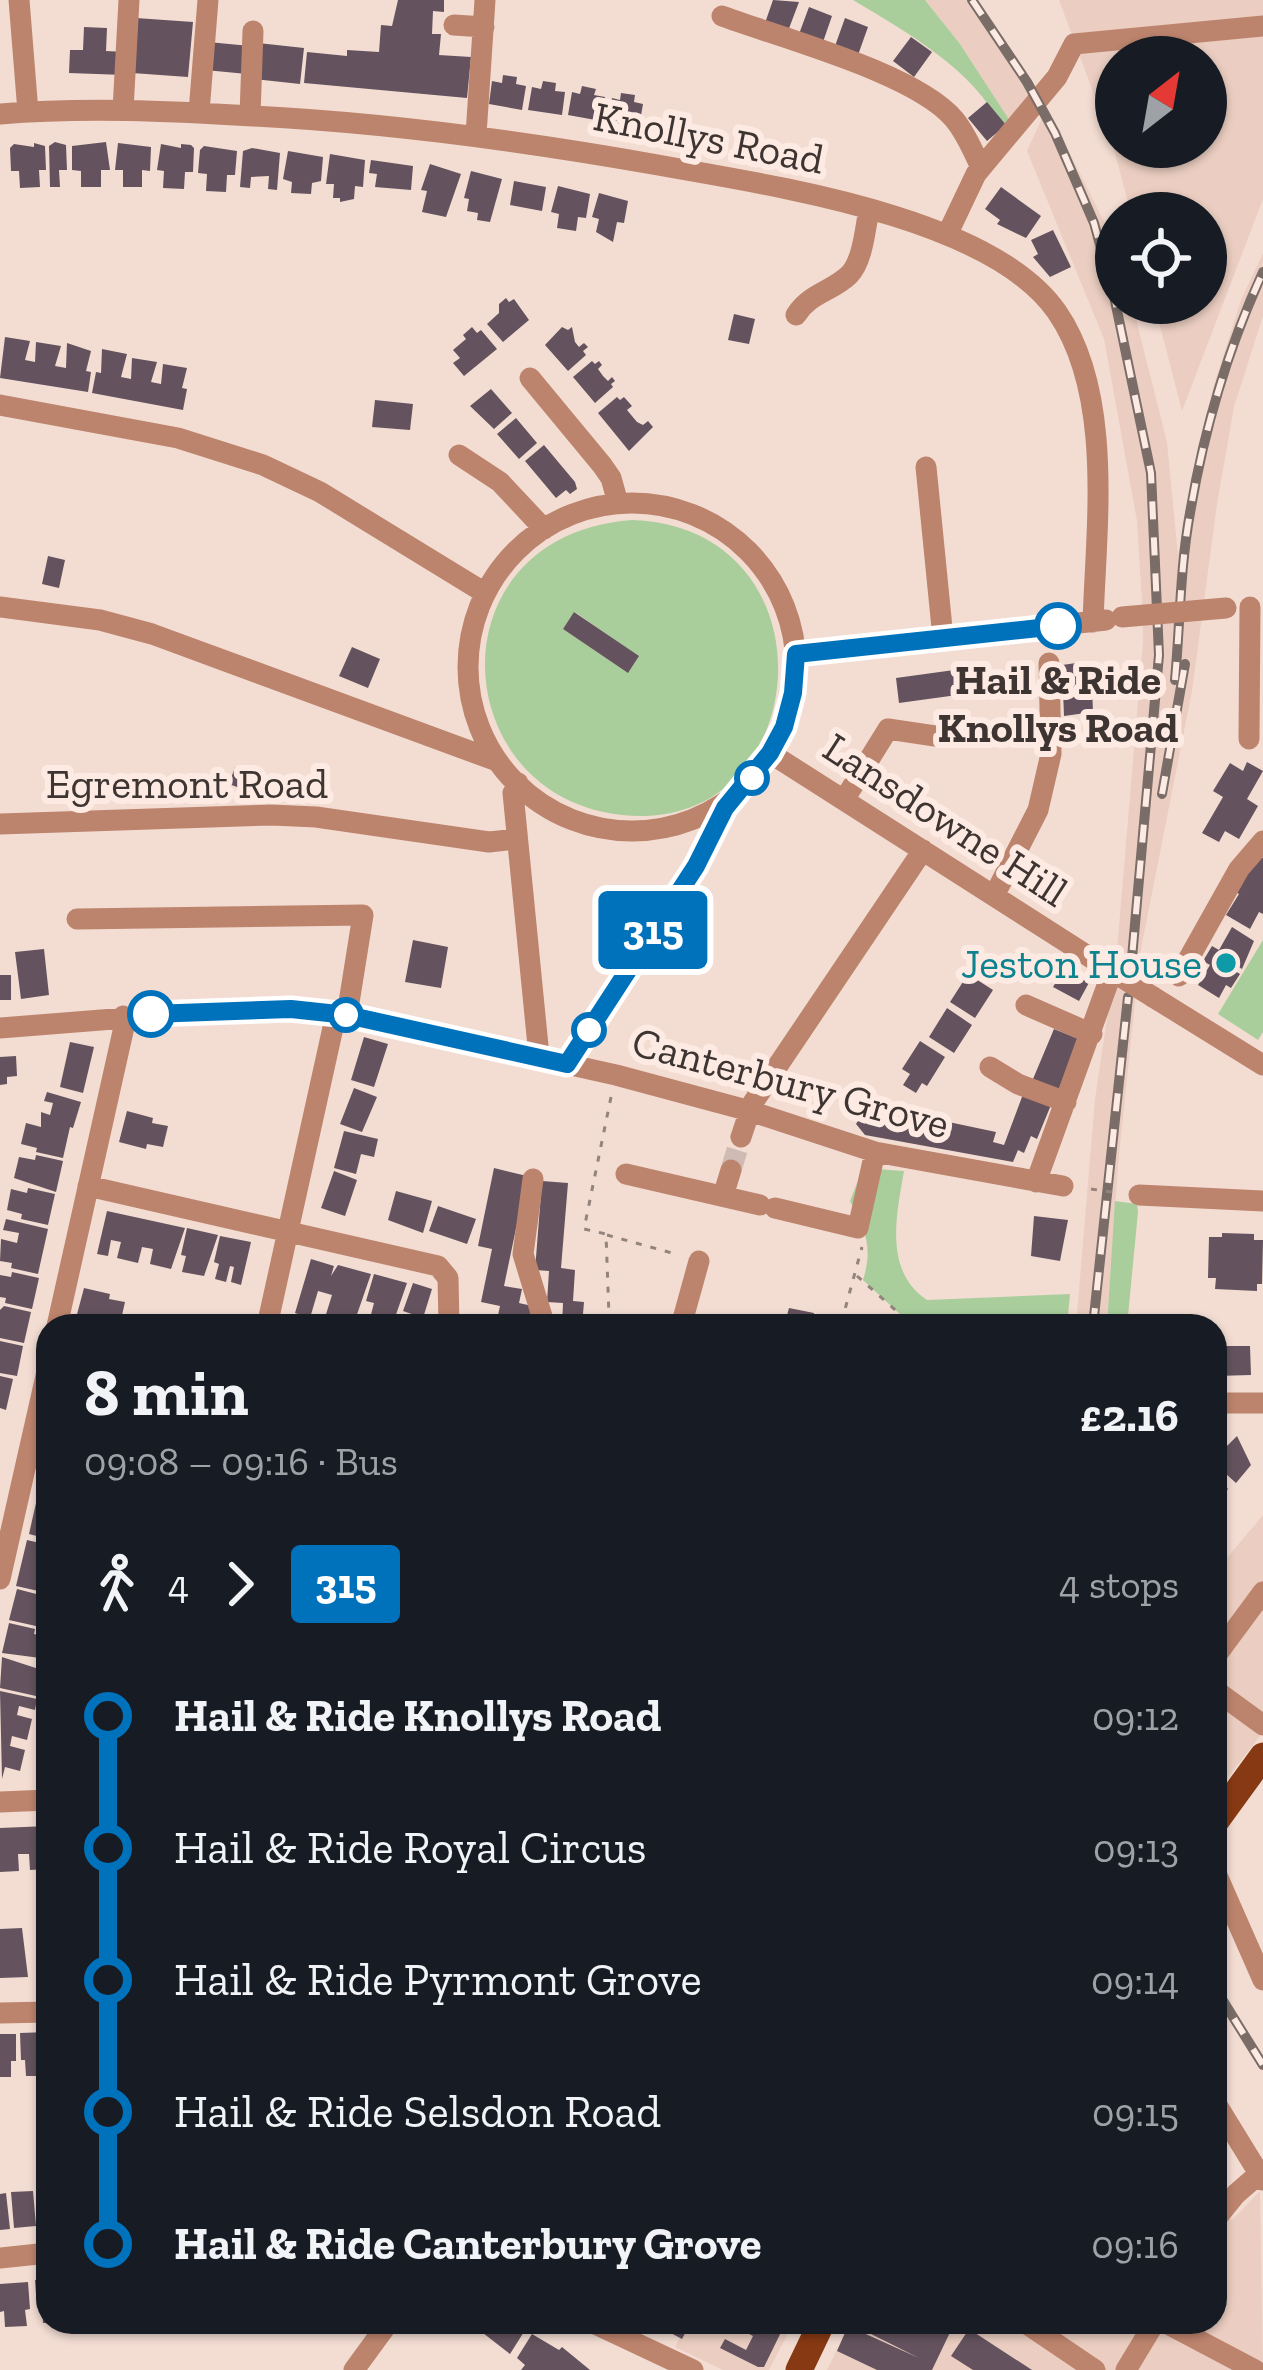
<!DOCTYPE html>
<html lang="en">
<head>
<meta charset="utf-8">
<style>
	:root { --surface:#171b24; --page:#242831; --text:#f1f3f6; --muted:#9ea1a6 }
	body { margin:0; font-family:"Zilla Slab",serif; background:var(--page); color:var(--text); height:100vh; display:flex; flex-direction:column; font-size:45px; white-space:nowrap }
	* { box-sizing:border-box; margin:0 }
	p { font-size:39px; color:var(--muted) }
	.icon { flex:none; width:66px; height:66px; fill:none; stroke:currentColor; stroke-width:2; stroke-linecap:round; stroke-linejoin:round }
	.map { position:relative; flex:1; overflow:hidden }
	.drawer { position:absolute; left:36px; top:1314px; width:1191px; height:1020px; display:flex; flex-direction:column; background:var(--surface); border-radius:36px; box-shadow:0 3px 9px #0004 }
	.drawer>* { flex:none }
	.badge { padding:0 24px; border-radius:9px; font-size:42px; line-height:78px }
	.needle { width:78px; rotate:31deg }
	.tools { position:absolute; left:1095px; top:36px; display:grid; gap:24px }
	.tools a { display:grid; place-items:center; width:132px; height:132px; border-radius:50%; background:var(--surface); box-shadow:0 3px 9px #0004; font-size:60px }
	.map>.badge { position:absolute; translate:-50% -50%; box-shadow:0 0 0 6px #fff }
	.legs { display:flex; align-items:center; gap:18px; height:132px; padding:0 48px; font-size:39px }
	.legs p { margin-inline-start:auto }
	.summary { display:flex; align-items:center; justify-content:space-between; height:204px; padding:0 48px }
	h1 { font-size:66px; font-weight:800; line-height:90px }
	ul { padding:0 48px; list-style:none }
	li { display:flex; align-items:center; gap:42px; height:132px; font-size:45px }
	li i { display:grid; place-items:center; width:18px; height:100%; margin:0 15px; background:currentColor }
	li i::after { content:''; width:30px; height:30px; margin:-15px; border:9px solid; border-radius:50%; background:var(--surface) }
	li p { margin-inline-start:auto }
	li:first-child i { background:linear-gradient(#0000 50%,currentColor 0) }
	li:last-child i { background:linear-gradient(currentColor 50%,#0000 0) }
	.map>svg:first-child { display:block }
	.built { fill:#ebcec1; fill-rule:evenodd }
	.green { fill:#a9ce9c; fill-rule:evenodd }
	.building { fill:#64535e }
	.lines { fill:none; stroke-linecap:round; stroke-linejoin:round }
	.minor-tunnel { stroke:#cfbbb3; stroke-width:21; stroke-dasharray:21 10; stroke-linecap:butt }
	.path { stroke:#92837d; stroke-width:3; stroke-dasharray:6 9; stroke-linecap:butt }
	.minor { stroke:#bd846d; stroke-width:21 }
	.major { stroke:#873913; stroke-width:27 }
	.rail-casing { stroke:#7a6d68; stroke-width:10 }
	.rail { stroke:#fdebe3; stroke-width:6; stroke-dasharray:18; stroke-linecap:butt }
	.path-bridge { stroke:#92837d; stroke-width:3; stroke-dasharray:6 9; stroke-linecap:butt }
	.minor-bridge { stroke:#bd846d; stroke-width:21 }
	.line-1-casing { stroke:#fff; stroke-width:27 }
	.line-1 { stroke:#0072bc; stroke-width:18 }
	.stop-1-dot { fill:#fff; stroke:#0072bc; stroke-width:6 }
	.culture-dot { fill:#0f9aa8; stroke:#fdebe3; stroke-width:4.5 }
	.labels { text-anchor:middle; stroke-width:12; stroke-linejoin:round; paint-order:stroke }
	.street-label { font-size:42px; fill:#3e3532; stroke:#fdebe3 }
	.stop-label { font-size:42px; font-weight:bold; fill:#3e3532; stroke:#fdebe3 }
	.culture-label { font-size:42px; fill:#0d838f; stroke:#fdebe3; text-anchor:end }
</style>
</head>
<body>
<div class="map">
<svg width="1263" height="2370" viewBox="0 0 1263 2370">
	<rect width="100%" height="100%" fill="#f3ddd3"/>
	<path class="built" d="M925,0H978L1036,90L1010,121L960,44Z
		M1059,0H1263V199L1182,411L1154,303H1206V213H1131L1113,146ZM1116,57H1206V147H1116Z
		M1047,107L1116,246V303H1132L1167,442L1178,555L1214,385L1241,300L1263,253V316L1234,407L1217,504L1192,691L1140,954L1118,1166L1107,1326H1076L1095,1099L1117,950L1143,642L1142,603L1137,521L1104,339L1027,151Z
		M1263,1515V1732L1215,1794V1572Z
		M1260,2191L1263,2370H827L847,2329L838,2322H1215V2210L1232,2220Z
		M688,2322H794L769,2370H723L675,2347Z"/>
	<path class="green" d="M853,0H925L960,44L1010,121L1003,128C972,68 908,33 853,0Z
		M632,520C833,527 817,814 643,816C447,817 422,536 632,520ZM575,612L638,656L627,672L563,629Z
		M1263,940V1032L1258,1040L1218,1014Z
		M863,1168L904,1171C896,1217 884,1271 927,1300L1070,1294L1067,1326H903L902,1316L863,1280C873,1248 866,1230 850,1201Z
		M1115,1201L1137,1204L1138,1212L1127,1326H1107Z"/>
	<path class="building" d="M398,0H444V12L433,11L432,34H441L439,55L471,57L467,98L304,83L307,52L347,56V50L379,52L381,25L392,26Z
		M773,0L799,2L788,31L765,23Z
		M809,7L832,16L823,42L799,34Z
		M136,18L193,22L188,77L132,73Z
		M845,18L868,27L858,55L835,46Z
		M84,27L107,28L106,51L125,52L124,75L69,73L70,50H83Z
		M911,37L932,52L914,77L893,61Z
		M208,42L250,46L247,74L205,70Z
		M258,43L304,48L300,84L254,79Z
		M503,75L517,77L516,84L526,86L522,110L489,104L492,81L502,83Z
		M543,81L556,83L555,91L565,92L562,115L528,110L532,87L541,89Z
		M582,86L596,89L594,95L605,97L601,121L568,115L572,92L580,94Z
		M621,93L635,95L634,102L643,104L639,127L608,122L612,98L620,100Z
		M987,102L1006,125L987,141L968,118Z
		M55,142L66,145L67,170H59L60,187H50L49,146Z
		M106,142L110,170H101V187H81V171L72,170V146Z
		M34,143L45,146L46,170H39L40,187L20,188L19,171H11L10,148L14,144L34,147Z
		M118,143L151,147L150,171L142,170V187H123V170H115Z
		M161,144L181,148V144L191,145L194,148L193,172H185L184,189L163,188L164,171L157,170Z
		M204,146L237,151L235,175H227L226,192L206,191L207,174L198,173L200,150Z
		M252,148L280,153L277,190L268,189L269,176L251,177L250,188L240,187L243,151Z
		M288,151L323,157L321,181L312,183L311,194L291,193L292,182L283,179Z
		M330,154L365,160L363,187L355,186L354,199L340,202V198H333L334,184H326Z
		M371,160L413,166L411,190L375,187L377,174L369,173Z
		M430,164L461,174L446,217L422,212L427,191L421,190Z
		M471,171L502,179L490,222L477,220L478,213L467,211L469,199L464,198Z
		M514,181L546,187L542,211L510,205Z
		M558,186L590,194L586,218L578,217L576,231L557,228L559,214L551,212Z
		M1001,187L1041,216L1026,238L997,224L1000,220L985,209Z
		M599,193L628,201L624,223L617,222L613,242L596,232L599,219L592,217Z
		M1053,230L1071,267L1050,277L1033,257L1038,254L1031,240Z
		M506,298L509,302L514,299L529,320L503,342L487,324L499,313V304Z
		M734,314L755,319L749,344L728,340Z
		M472,327L477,333L481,330L497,349L464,376L453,363L460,358L453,350L466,339L463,335Z
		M562,327L568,330L572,327L575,342L579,347L584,343L588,347L583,351L586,355L568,371L545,345Z
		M5,337L30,341L25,360L35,362L36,342L61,346L55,366L66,368L67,343L91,351L86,371L91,372L88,392L0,378Z
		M102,349L127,354L121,377L131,379L132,358L157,362L151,382L161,384L163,364L187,368L182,388L187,389L183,410L92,393L96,372L101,373Z
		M592,361L595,364L599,361L602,365L598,369L603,376L608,381L612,377L615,381L611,384L613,387L595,403L573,377Z
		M491,389L512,413L494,429L470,406Z
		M617,397L620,400L624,397L632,406L627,410L637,422L643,425L648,421L653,427L629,451L598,413Z
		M375,400L413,404L410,430L372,427Z
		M516,418L537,443L519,459L497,434Z
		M544,445L575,482L577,489L570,494L566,490L556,498L525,461Z
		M48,556L65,560L59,588L42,584Z
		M574,612L639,656L628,673L563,629Z
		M352,647L380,659L368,688L339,676Z
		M1091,661L1093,712L1064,716L1062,665Z
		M976,667L979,692L899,703L896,678Z
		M1247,762L1263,771L1247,799L1258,806L1239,839L1225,831L1219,842L1202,833L1223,797L1213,791L1230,763L1243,771Z
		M235,767L267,778L261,796L229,784Z
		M1259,856L1263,858V914L1259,912L1250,929L1226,915L1239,894L1231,889Z
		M1232,927L1254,941L1242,969L1237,966L1235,971L1240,974L1231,988L1226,985L1219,998L1198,985L1210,965L1203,961L1212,946L1219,950Z
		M413,940L448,947L441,988L405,982Z
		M44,949L49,995L21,999L15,952Z
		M1066,965L1091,979L1079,1001L1053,987Z
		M968,974L993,990L975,1018L950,1002Z
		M0,975H11V1000H0Z
		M947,1008L972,1025L954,1053L929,1037Z
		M1054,1029L1079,1039L1059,1090L1033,1079Z
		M364,1037L388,1044L374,1087L351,1080Z
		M920,1041L945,1057L927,1086L922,1083L916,1093L903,1085L910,1074L902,1069Z
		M70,1042L94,1047L83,1093L60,1087Z
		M16,1056L17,1076L7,1077V1084L0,1085V1057Z
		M354,1088L377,1097L362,1132L340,1124Z
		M1025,1089L1053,1100L1037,1139L1031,1136L1024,1153L1018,1150L1013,1162L865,1135L856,1124L868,1105L996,1132L993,1142L1004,1145Z
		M47,1092L81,1102L73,1128L70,1127L63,1158L36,1152L37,1148L21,1144L26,1123L41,1127V1112L50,1115L53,1103L44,1101Z
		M127,1111L153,1118L152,1123L168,1126L163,1147L147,1144L146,1149L119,1142Z
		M344,1131L378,1139L374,1157L361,1154L356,1174L334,1168Z
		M36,1155L63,1161L56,1192L14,1178L19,1157L35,1160Z
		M494,1168L527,1176L504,1286L522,1289L519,1303L532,1306L528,1326H506L507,1322L497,1320L500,1306L481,1302L492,1249L478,1246Z
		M334,1171L357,1180L345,1216L321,1208Z
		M542,1181L568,1183L561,1268L575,1270L573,1301L584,1302L582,1326H562L563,1303L547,1302L549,1271L535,1270Z
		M28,1188L55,1194L48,1225L21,1219L22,1214L7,1210L11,1189L27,1193Z
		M396,1191L432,1201L423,1233L388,1220Z
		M438,1206L476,1219L467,1244L429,1231Z
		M107,1211L185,1228L171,1269L150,1264L153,1249L142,1247L138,1263L117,1258L121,1242L111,1240L108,1256L97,1254Z
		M1034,1216L1068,1220L1060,1261L1031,1256Z
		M6,1219L48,1229L38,1274L11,1268L12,1263L0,1261L1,1239L17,1243L19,1233L3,1230Z
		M187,1228L218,1235L204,1276L182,1272L186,1256L181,1255Z
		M1222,1233L1254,1234V1240H1263L1262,1284H1257V1291L1215,1289L1216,1278H1208L1209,1237H1222Z
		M220,1236L251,1242L241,1285L231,1282L234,1267L230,1266L226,1282L215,1279L219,1264L214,1262Z
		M311,1259L334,1266L331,1276L338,1265L371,1274L353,1326L323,1324L332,1295L318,1291L310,1318L295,1313Z
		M12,1272L39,1278L32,1309L5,1303L6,1298L0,1297V1275L11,1277Z
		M374,1274L407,1283L392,1326H368L374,1303L366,1301Z
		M413,1283L432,1289L423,1318L403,1311Z
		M84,1288L110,1294L109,1299L125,1302L120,1324L76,1318Z
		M4,1306L31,1312L24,1343L0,1338V1310Z
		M789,1308L814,1313L811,1326H784Z
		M210,1316L237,1322L236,1326H192L194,1317L209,1321Z
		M0,1341L23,1346L17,1376L0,1373Z
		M1215,1346H1250L1251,1375L1216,1376Z
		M0,1376L13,1379L6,1410L0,1408Z
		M1237,1436L1251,1465L1236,1483L1226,1474L1220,1480L1228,1489L1222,1495L1215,1488V1458Z
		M46,1458H48V1497L38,1495Z
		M36,1503L48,1506V1539L29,1534Z
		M27,1540L48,1545V1588L44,1587L43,1592L16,1586Z
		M17,1589L44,1596L42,1601L48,1602V1624L37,1622L36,1626L9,1620Z
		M9,1623L35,1629L34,1634L48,1637V1659L2,1653Z
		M2,1657L48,1672L45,1698L0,1688Z
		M0,1691L37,1699L35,1710L19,1706L17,1715L32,1719L27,1740L12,1736L10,1746L25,1750L20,1771L5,1767L2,1779Z
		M48,1826V1869L30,1870L29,1854H18L19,1871L0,1872V1828Z
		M22,1928L28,1977L0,1978V1929Z
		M48,2032L47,2076H26L25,2060H21L20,2033Z
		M0,2034H16V2061H11V2077H0Z
		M48,2189V2225L40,2226L36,2190Z
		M33,2191L36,2226L14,2228L11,2192Z
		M6,2193L10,2229L0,2230V2194Z
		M48,2279V2323H43L42,2307L37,2308L35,2280Z
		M28,2282L30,2309L25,2310L27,2326L5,2327L4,2311L0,2312V2284Z
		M476,2322H519L527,2327L510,2354L474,2326Z
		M650,2322H691L682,2339Z
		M726,2322H786L764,2367H758L720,2348L725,2339L746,2350L753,2336Z
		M871,2322H955L932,2370H877L837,2351L848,2326L919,2358L865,2331Z
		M969,2329L1032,2370H973L951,2356Z
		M532,2334L559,2350L562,2347L590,2370H521L525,2365L517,2358Z"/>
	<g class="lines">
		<path class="minor-tunnel" d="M731,1170L741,1137"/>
		<path class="path" d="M611,1097L584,1229L606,1234L609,1316L613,1326
			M607,1235L679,1255
			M857,1276L902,1316L903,1326
			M823,1326L844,1313L862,1247"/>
		<path class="minor" d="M19,0L28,112
			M722,16C781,38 915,73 954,119C965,132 974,152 981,168
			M454,25L484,27
			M123,110L129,0
			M199,112L208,0
			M0,114C84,107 169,111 253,116C390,123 523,141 658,165C768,185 991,216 1057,312C1114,395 1096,527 1093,622
			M250,115L253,31
			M476,135L485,0
			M947,235L976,174L1057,77L1074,44L1263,26
			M796,315C810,293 831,292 849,275C863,261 865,229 869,210
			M530,378L602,465L611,478L618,503
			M0,405L178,438L263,465L320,492L485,593
			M459,455L500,482L544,529
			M926,467L943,638
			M468 667a164 164 0 1 1 328 0a164 164 0 1 1-328 0Z
			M0,607L100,620L152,634L497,761
			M796,654L1106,620
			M1249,739L1250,607
			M770,753L1099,963
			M518,783L513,793L539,1056
			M844,800L888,729L935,736
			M0,824L272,815L316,817L489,842L517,839
			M994,896L1038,810L1051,754L1049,663
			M77,919L363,915L347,1015
			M1179,976L1239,869L1263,841
			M1153,997L1263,1065
			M1026,1005L1092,1034
			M0,1028L227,1010L291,1009L347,1015L616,1075L750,1111L875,1152L1063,1186
			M567,1064L696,866L725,808
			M990,1067L1018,1084L1066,1102
			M741,1137L752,1104L923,850
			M626,1174L760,1205
			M533,1179L523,1254L545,1326
			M1036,1182L1112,972
			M88,1186L438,1266L448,1278L449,1326
			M1139,1195L1263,1201
			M723,1196L731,1170
			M775,1208L858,1228L875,1152
			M57,1326L124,1027L123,1016
			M267,1326L336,1014
			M681,1326L699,1261
			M1215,1403H1263
			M0,1579L48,1367
			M1215,1657L1263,1592
			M1215,1690L1263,1725
			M0,1802L48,1800
			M1215,1871L1263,1980
			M0,2013L48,2012
			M1215,2102L1263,2180
			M1215,2220L1236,2194L1259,2174
			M0,2258L48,2253
			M591,2322L693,2370
			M1024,2322L1095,2370
			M1164,2322L1255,2370
			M354,2370L389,2322
			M1126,2370L1155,2322"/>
		<path class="major" d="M1215,1822L1263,1756
			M799,2370L822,2322"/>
		<defs>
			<path id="rail" d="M972,0L1027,82L1055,133L1094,223L1114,296L1151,473L1159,655L1131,969
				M1175,680C1180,625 1180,568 1190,513C1204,430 1228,348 1263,272
				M1162,794L1185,664
				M1093,1326L1128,997
				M1215,1988L1263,2065"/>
		</defs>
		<use href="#rail" class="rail-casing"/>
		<use href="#rail" class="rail"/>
		<path class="path-bridge" d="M1091,1189L1118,1193"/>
		<path class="minor-bridge" d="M1122,617L1226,608
			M1099,963L1153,997"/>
	</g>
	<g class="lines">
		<defs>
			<path id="line-1" d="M151,1014L291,1009L347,1015L567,1064L696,866L725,808L770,753L784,727L793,693L796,654L1058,626"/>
		</defs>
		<use href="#line-1" class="line-1-casing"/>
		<use href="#line-1" class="line-1"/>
	</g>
	<g class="stop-1-dot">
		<circle cx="1058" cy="626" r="21"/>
		<circle cx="752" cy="778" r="15"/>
		<circle cx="151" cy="1014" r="21"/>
		<circle cx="346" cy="1015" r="15"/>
		<circle cx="589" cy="1030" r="15"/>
	</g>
	<circle class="culture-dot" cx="1226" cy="963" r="12"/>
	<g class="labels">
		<g class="street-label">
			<text transform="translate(709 137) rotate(11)" y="15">Knollys Road</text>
			<text x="187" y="798">Egremont Road</text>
			<text transform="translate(946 819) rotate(33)" y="15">Lansdowne Hill</text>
			<text transform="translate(791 1082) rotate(15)" y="15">Canterbury Grove</text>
		</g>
		<g class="stop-label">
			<text x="1058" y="694">Hail &amp; Ride<tspan x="1058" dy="48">Knollys Road</tspan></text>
		</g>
		<g class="culture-label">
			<text x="1202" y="978">Jeston House</text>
		</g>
	</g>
</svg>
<div class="tools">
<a><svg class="needle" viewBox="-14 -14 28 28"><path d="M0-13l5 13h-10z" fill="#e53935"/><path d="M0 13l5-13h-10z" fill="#9ea1a6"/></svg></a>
<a><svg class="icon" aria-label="locate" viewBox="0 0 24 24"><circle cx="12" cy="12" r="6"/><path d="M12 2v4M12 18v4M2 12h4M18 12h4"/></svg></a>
</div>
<b class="badge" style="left:653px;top:930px;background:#0072bc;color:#fff">315</b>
<section class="drawer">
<div class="summary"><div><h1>8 min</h1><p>09:08 – 09:16 · Bus</p></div><b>£2.16</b></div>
<div class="legs"><svg class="icon" aria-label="walk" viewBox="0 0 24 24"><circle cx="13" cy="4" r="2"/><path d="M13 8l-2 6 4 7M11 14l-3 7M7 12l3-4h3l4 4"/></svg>4<svg class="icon" aria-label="forward" viewBox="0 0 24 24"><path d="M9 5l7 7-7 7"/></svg><b class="badge" style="background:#0072bc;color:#fff">315</b><p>4 stops</p></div>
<ul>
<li><i style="color:#0072bc"></i><b>Hail &amp; Ride Knollys Road</b><p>09:12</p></li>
<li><i style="color:#0072bc"></i><span>Hail &amp; Ride Royal Circus</span><p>09:13</p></li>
<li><i style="color:#0072bc"></i><span>Hail &amp; Ride Pyrmont Grove</span><p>09:14</p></li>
<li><i style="color:#0072bc"></i><span>Hail &amp; Ride Selsdon Road</span><p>09:15</p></li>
<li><i style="color:#0072bc"></i><b>Hail &amp; Ride Canterbury Grove</b><p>09:16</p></li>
</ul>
</section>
</div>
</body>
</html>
